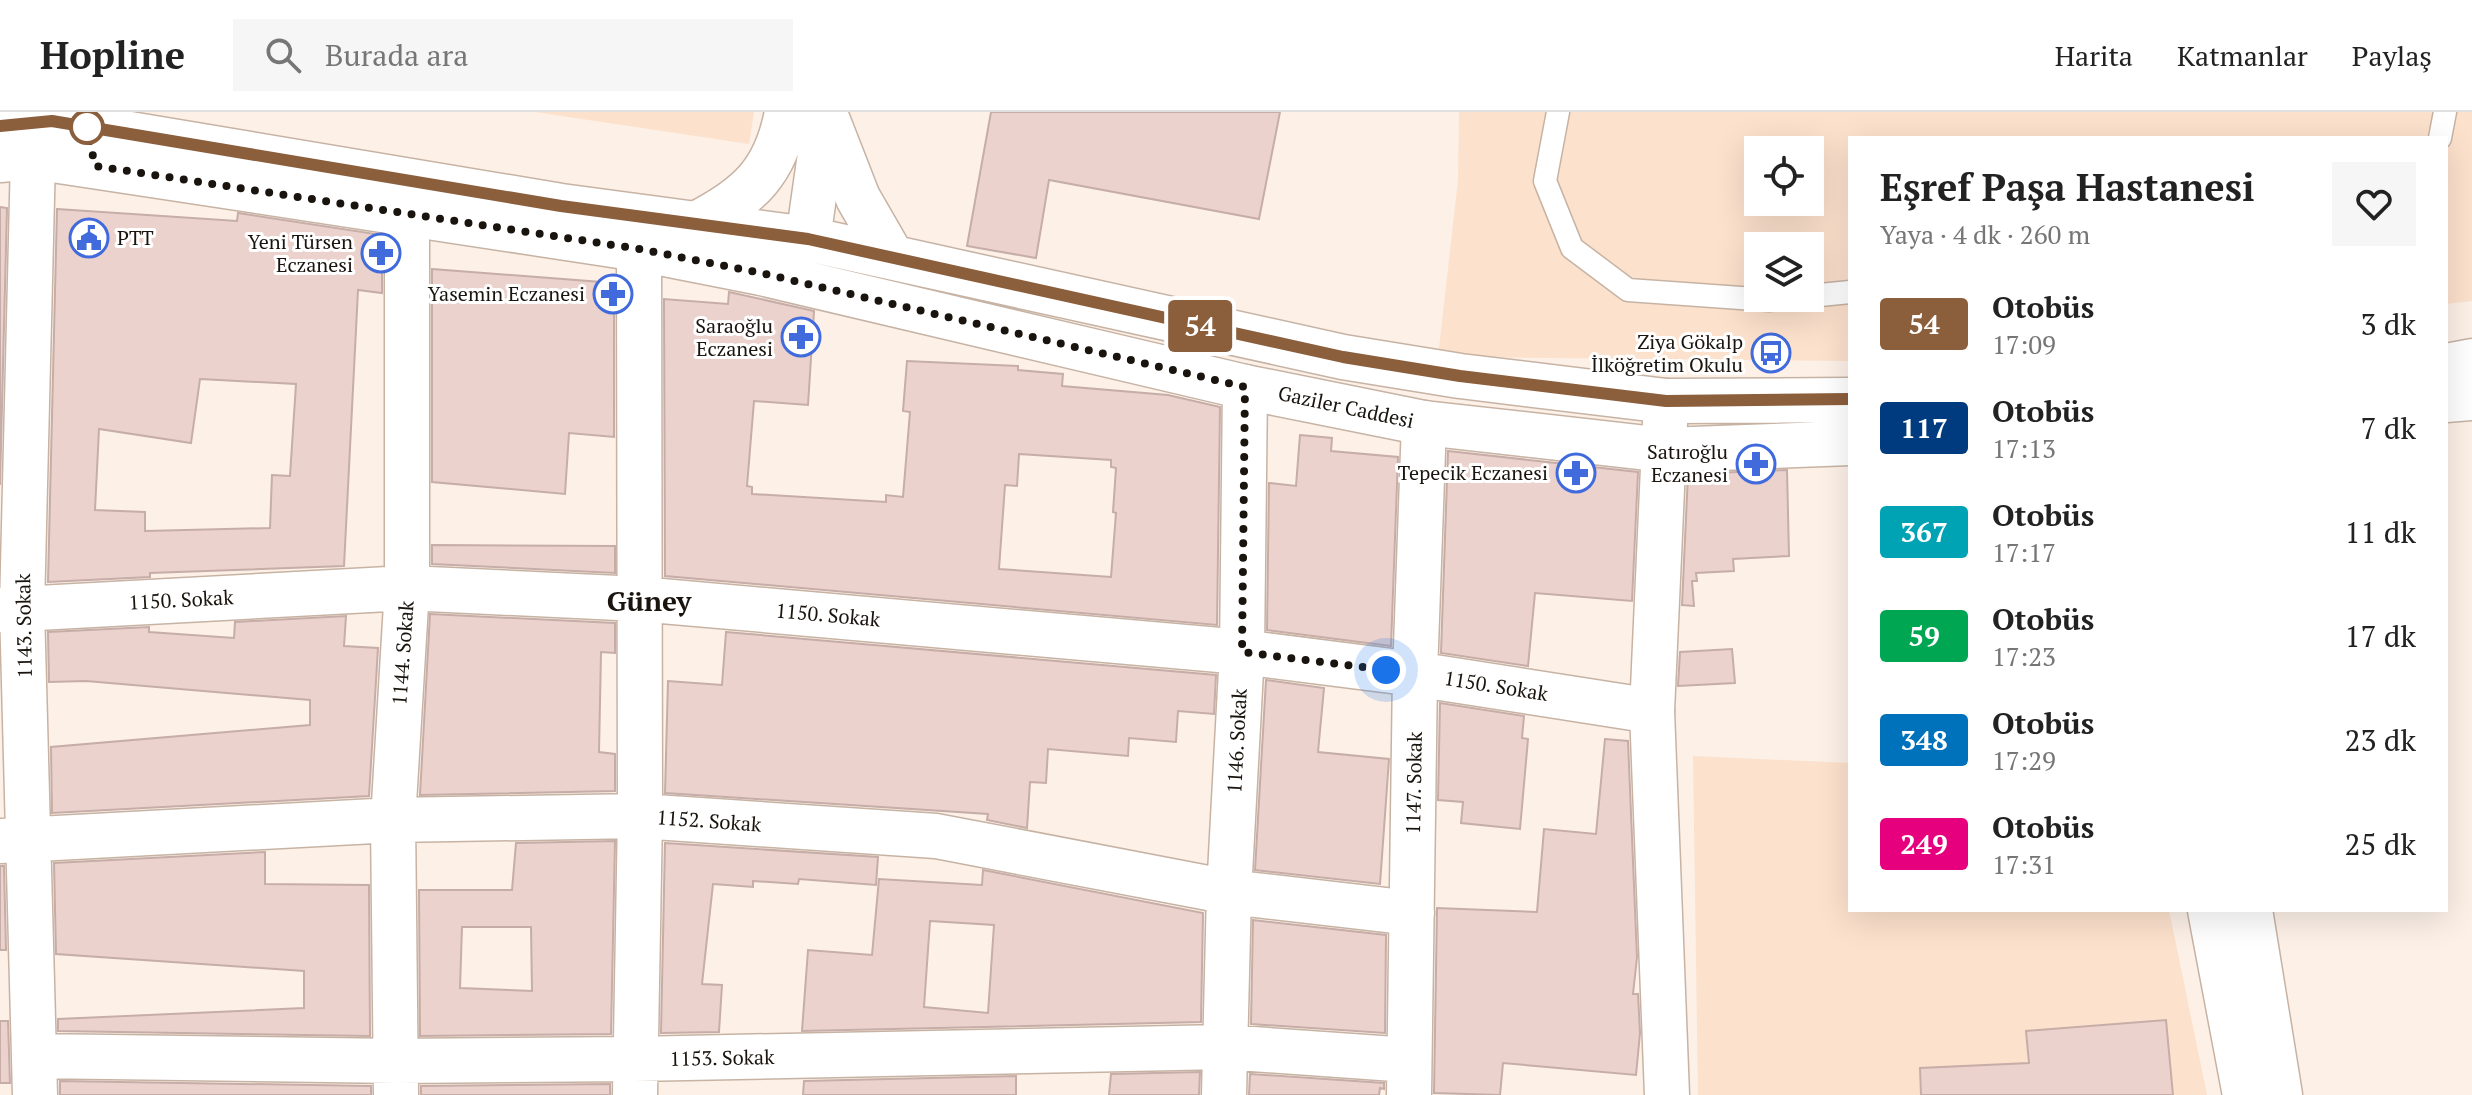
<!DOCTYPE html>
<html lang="tr">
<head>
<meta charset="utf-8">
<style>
	:root { --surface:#fff; --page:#f6f6f6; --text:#222; --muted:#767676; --line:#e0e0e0 }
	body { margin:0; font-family:"PT Serif",serif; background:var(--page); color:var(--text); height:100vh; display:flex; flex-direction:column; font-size:30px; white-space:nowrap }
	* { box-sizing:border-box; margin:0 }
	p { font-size:26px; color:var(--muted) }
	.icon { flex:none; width:44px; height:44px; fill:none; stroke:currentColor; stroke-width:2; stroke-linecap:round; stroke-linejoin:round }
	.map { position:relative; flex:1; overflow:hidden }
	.sheet { position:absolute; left:1848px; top:24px; width:600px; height:776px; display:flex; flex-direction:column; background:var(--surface); border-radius:0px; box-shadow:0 8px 32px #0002 }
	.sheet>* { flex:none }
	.badge { padding:0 16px; border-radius:6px; font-size:28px; line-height:52px }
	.tools { position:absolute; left:1744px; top:24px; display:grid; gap:16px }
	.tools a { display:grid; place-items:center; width:80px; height:80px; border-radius:0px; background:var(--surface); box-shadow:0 8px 32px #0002; font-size:40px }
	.you { position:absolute; width:40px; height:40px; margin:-20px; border:6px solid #fff; border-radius:50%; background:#1a73e8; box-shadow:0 0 0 12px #1a73e833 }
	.map>.badge { position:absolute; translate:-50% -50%; box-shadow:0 0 0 4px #fff }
	.round { display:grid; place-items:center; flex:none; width:84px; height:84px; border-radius:0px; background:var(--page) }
	.overview { display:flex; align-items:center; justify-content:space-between; height:136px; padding:0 32px }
	h1 { font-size:38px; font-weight:800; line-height:60px }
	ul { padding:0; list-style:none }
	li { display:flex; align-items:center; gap:24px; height:104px; padding:0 32px }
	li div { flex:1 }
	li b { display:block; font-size:30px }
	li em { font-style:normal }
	li .badge { min-width:88px; font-weight:700; text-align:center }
	header { display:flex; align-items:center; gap:48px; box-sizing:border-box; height:112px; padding:0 40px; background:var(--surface); border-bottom:2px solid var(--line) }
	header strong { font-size:38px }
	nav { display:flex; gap:44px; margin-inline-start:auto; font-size:28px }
	.search { width:560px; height:72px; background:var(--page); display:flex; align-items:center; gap:20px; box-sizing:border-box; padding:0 28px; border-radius:0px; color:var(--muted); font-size:30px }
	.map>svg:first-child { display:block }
	.built { fill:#fce1cc; fill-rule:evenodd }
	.building { fill:#ecd2cd; stroke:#c6ada8; stroke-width:2; fill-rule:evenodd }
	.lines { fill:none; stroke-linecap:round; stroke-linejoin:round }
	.service-casing { stroke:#c7b3a4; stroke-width:25 }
	.minor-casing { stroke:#c7b3a4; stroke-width:47 }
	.tertiary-casing { stroke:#c7b3a4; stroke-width:47 }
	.primary-casing { stroke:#c7b3a4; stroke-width:47 }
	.service { stroke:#fff; stroke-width:22 }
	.minor { stroke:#fff; stroke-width:44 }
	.tertiary { stroke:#fff; stroke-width:44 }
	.primary { stroke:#fff; stroke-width:44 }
	.line-casing { stroke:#fff; stroke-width:18 }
	.line { stroke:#8b5e3c; stroke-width:12 }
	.walk { stroke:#1a140e; stroke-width:8; stroke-dasharray:0 14.4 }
	.stop-dot { fill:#fff; stroke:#8b5e3c; stroke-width:4 }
	.labels { text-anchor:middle; stroke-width:6; stroke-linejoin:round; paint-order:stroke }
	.poi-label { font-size:20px; fill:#1a140e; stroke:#fff; text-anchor:end }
	.street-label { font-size:20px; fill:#1a140e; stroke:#fff }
	.district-label { font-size:28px; font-weight:bold; fill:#1a140e; stroke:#fff }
</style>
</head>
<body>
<header>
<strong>Hopline</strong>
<div class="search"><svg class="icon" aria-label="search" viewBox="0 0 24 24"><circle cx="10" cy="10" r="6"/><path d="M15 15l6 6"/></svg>Burada ara</div>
<nav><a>Harita</a><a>Katmanlar</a><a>Paylaş</a></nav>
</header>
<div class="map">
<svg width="2472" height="983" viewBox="0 0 2472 983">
	<rect width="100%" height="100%" fill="#fcf0e7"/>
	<path class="built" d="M535,0H754L749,32Z
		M1459,0H2472V189L2446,192V26H1850V249L1438,245L1458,68ZM1758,38H1810V90H1758ZM1758,134H1810V186H1758Z
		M1693,644L1850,651V798H2169L2207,983H1698Z"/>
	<path class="building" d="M991,0H1280L1259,107L1049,68L1036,146L967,134Z
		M0,95L7,96L0,373Z
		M57,97L237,109L238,101L382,123V181L358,178L344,454L150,461V465L48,470ZM200,267L296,272L290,364L272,363L270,416L145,419V400L95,398L99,317L191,331Z
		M432,157L614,171V325L569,321L565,382L432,370Z
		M729,180L814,199L808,293L754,289L747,374L752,375V382L886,390V383L903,385L910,300L903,299L907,249L1018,254V258L1063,262L1062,274L1168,283L1220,295L1217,513L665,464L664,187L728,192ZM1019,342L1111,348V355L1116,356L1113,400L1116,401L1111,465L999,457L1005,373L1017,374Z
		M1300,323L1332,326L1331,339L1398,345L1391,534L1267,518L1269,371L1296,374Z
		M1448,339L1638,360L1632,489L1535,481L1528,554L1441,541Z
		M1787,358L1789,444L1733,447L1734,459L1696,461L1697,469H1692L1694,494L1682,493L1688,362Z
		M432,433L615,434V461L432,452Z
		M430,502L615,511V541L601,540L599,640L615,642V679L420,683Z
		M346,504L344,534L378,536L369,684L52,701L51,635L310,613V588L86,569L49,570L48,520L149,515V520L234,526L235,510Z
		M726,520L1216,563L1214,602L1178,599L1176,630L1129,626L1128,644L1048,637L1046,671L1030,670L1027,716L987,708L988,702L665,681L668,569L722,573Z
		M1732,537L1735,571L1678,574L1680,540Z
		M1266,568L1324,576L1318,640L1389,647L1380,772L1255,758Z
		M1440,591L1524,604L1522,626L1528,627L1520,717L1461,711L1463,690L1438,688Z
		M1605,627L1628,629L1637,845L1633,882H1638L1640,921L1636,963L1503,951L1500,983L1434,981L1437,796L1537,800L1544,717L1596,722Z
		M615,729L611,922L420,924L419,778H512L516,731ZM462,815H531L532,879L460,876Z
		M665,731L878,745L876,773L799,767L798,772L753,769V775L713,772L702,872L722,873L719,920L661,921Z
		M265,740V772L369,773L370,924L58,919V907L304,896V859L56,842L54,751Z
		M0,754H4L6,838H0Z
		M983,758L1203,801L1201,910L802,919L808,838L872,843L879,767L982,773ZM930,809L994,813L988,901L924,895Z
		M1253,808L1386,823L1385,921L1251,912Z
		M2166,908L2173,983H1921L1920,956L2029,951L2026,919Z
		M0,909H8L10,971H0Z
		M1200,960L1199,983H1109L1111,962Z
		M1250,962L1384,971V977L1380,976L1379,983H1249Z
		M1016,964V983H803L804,969Z
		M60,969L371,974V983H60Z
		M610,972V983H421V974Z"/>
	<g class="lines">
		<defs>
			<path id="service" d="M1558,0L1545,69L1572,136L1628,178L1769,188L1790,186
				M2440,26L2445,0
				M1810,184L1850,180"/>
			<path id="minor" d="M33,45L22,496L35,983
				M696,112C749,85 776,60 787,0
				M776,150L808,127L826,0
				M0,498L407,476L639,487L1242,540L1415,562L1652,599
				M0,729L393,708L640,704L936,724L1229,780L1412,801
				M34,944L397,949L635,947L1224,935L1409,948
				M396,983L393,708L407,476V100
				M635,983L640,704L639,137
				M1224,983L1229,780L1242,540L1245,275
				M1409,983L1415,562L1424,311"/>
			<path id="tertiary" d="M1666,289L1652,599L1667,983
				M2210,798L2245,983
				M2250,798L2280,983"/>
			<path id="primary" d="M826,4L858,86L892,145
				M0,14L52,9L561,94L808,127L1343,245L1460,264L1666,289L1850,288
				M0,48L33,45L639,137L761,161L1245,275L1424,311L1665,338L1850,331
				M2446,254L2472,249
				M2446,288L2472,286"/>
		</defs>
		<use href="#service" class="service-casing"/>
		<use href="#minor" class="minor-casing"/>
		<use href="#tertiary" class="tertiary-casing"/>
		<use href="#primary" class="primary-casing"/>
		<use href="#service" class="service"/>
		<use href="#minor" class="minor"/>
		<use href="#tertiary" class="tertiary"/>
		<use href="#primary" class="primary"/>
	</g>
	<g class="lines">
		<defs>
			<path id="line" d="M0,14L52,9L561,94L808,127L1343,245L1460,264L1666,289L1850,287"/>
		</defs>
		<use href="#line" class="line-casing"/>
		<use href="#line" class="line"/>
		<path class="walk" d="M87,15L95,54L639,137L761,161L1245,275L1242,540L1386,558"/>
	</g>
	<defs>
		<symbol id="civic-ring" viewBox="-11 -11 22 22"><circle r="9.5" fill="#fff" stroke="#416adc" stroke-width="1.5"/><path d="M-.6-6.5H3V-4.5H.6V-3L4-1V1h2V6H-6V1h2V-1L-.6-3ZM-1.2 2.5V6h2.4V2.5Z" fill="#416adc"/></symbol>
		<symbol id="pharmacy-ring" viewBox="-11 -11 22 22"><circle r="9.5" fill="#fff" stroke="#416adc" stroke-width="1.5"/><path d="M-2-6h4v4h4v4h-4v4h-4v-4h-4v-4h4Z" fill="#416adc"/></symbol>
		<symbol id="bus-ring" viewBox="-11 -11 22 22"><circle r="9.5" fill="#fff" stroke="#416adc" stroke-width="1.5"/><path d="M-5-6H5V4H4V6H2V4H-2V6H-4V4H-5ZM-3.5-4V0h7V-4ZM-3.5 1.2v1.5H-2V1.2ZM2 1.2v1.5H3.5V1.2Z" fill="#416adc"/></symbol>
	</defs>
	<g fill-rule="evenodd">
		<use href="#civic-ring" x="67" y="104" width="44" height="44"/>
		<use href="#pharmacy-ring" x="359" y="119" width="44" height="44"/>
		<use href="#pharmacy-ring" x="591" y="160" width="44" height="44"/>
		<use href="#pharmacy-ring" x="779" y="203" width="44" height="44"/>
		<use href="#bus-ring" x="1749" y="219" width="44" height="44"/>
		<use href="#pharmacy-ring" x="1734" y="330" width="44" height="44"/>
		<use href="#pharmacy-ring" x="1554" y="339" width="44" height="44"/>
	</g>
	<circle class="stop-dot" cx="87" cy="15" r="16"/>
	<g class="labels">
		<g class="poi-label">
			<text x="117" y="133" text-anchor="start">PTT</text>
			<text x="353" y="137">Yeni Türsen<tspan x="353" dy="23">Eczanesi</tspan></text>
			<text x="585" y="189">Yasemin Eczanesi</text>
			<text x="773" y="221">Saraoğlu<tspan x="773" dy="23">Eczanesi</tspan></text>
			<text x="1743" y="237">Ziya Gökalp<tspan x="1743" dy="23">İlköğretim Okulu</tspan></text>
			<text x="1728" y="347">Satıroğlu<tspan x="1728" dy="23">Eczanesi</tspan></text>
			<text x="1548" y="368">Tepecik Eczanesi</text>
		</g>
		<g class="street-label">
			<text transform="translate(1346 295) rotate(12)" y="7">Gaziler Caddesi</text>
			<text transform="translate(181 488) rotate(-3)" y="7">1150. Sokak</text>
			<text transform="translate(828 503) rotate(5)" y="7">1150. Sokak</text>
			<text transform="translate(24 514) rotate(-91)" y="7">1143. Sokak</text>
			<text transform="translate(403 541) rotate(-86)" y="7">1144. Sokak</text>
			<text transform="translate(1496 574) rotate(9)" y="7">1150. Sokak</text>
			<text transform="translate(1237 629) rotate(-87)" y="7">1146. Sokak</text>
			<text transform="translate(1414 671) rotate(-89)" y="7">1147. Sokak</text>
			<text transform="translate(709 709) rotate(4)" y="7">1152. Sokak</text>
			<text transform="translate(722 946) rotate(-1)" y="7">1153. Sokak</text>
		</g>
		<g class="district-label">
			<text x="649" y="499">Güney</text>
		</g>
	</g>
</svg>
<div class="tools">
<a><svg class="icon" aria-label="locate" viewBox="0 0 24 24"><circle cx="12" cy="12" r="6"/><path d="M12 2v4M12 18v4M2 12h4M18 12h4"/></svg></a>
<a><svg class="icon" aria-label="layers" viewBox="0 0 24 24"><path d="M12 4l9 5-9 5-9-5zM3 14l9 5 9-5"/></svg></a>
</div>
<div class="you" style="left:1386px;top:558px"></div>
<b class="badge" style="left:1200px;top:214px;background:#8b5e3c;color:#fff">54</b>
<section class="sheet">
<div class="overview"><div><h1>Eşref Paşa Hastanesi</h1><p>Yaya · 4 dk · 260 m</p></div><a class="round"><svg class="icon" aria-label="heart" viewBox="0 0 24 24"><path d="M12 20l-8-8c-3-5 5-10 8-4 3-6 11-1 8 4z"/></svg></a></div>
<ul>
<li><span class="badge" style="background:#8b5e3c;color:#fff">54</span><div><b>Otobüs</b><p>17:09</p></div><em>3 dk</em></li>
<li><span class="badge" style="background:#003b80;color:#fff">117</span><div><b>Otobüs</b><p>17:13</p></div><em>7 dk</em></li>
<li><span class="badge" style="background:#00a3b4;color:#fff">367</span><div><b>Otobüs</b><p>17:17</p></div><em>11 dk</em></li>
<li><span class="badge" style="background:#00a651;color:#fff">59</span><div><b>Otobüs</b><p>17:23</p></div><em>17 dk</em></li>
<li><span class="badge" style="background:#0072bc;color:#fff">348</span><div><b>Otobüs</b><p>17:29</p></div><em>23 dk</em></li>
<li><span class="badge" style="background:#e6007e;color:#fff">249</span><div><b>Otobüs</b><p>17:31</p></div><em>25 dk</em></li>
</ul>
</section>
</div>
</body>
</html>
